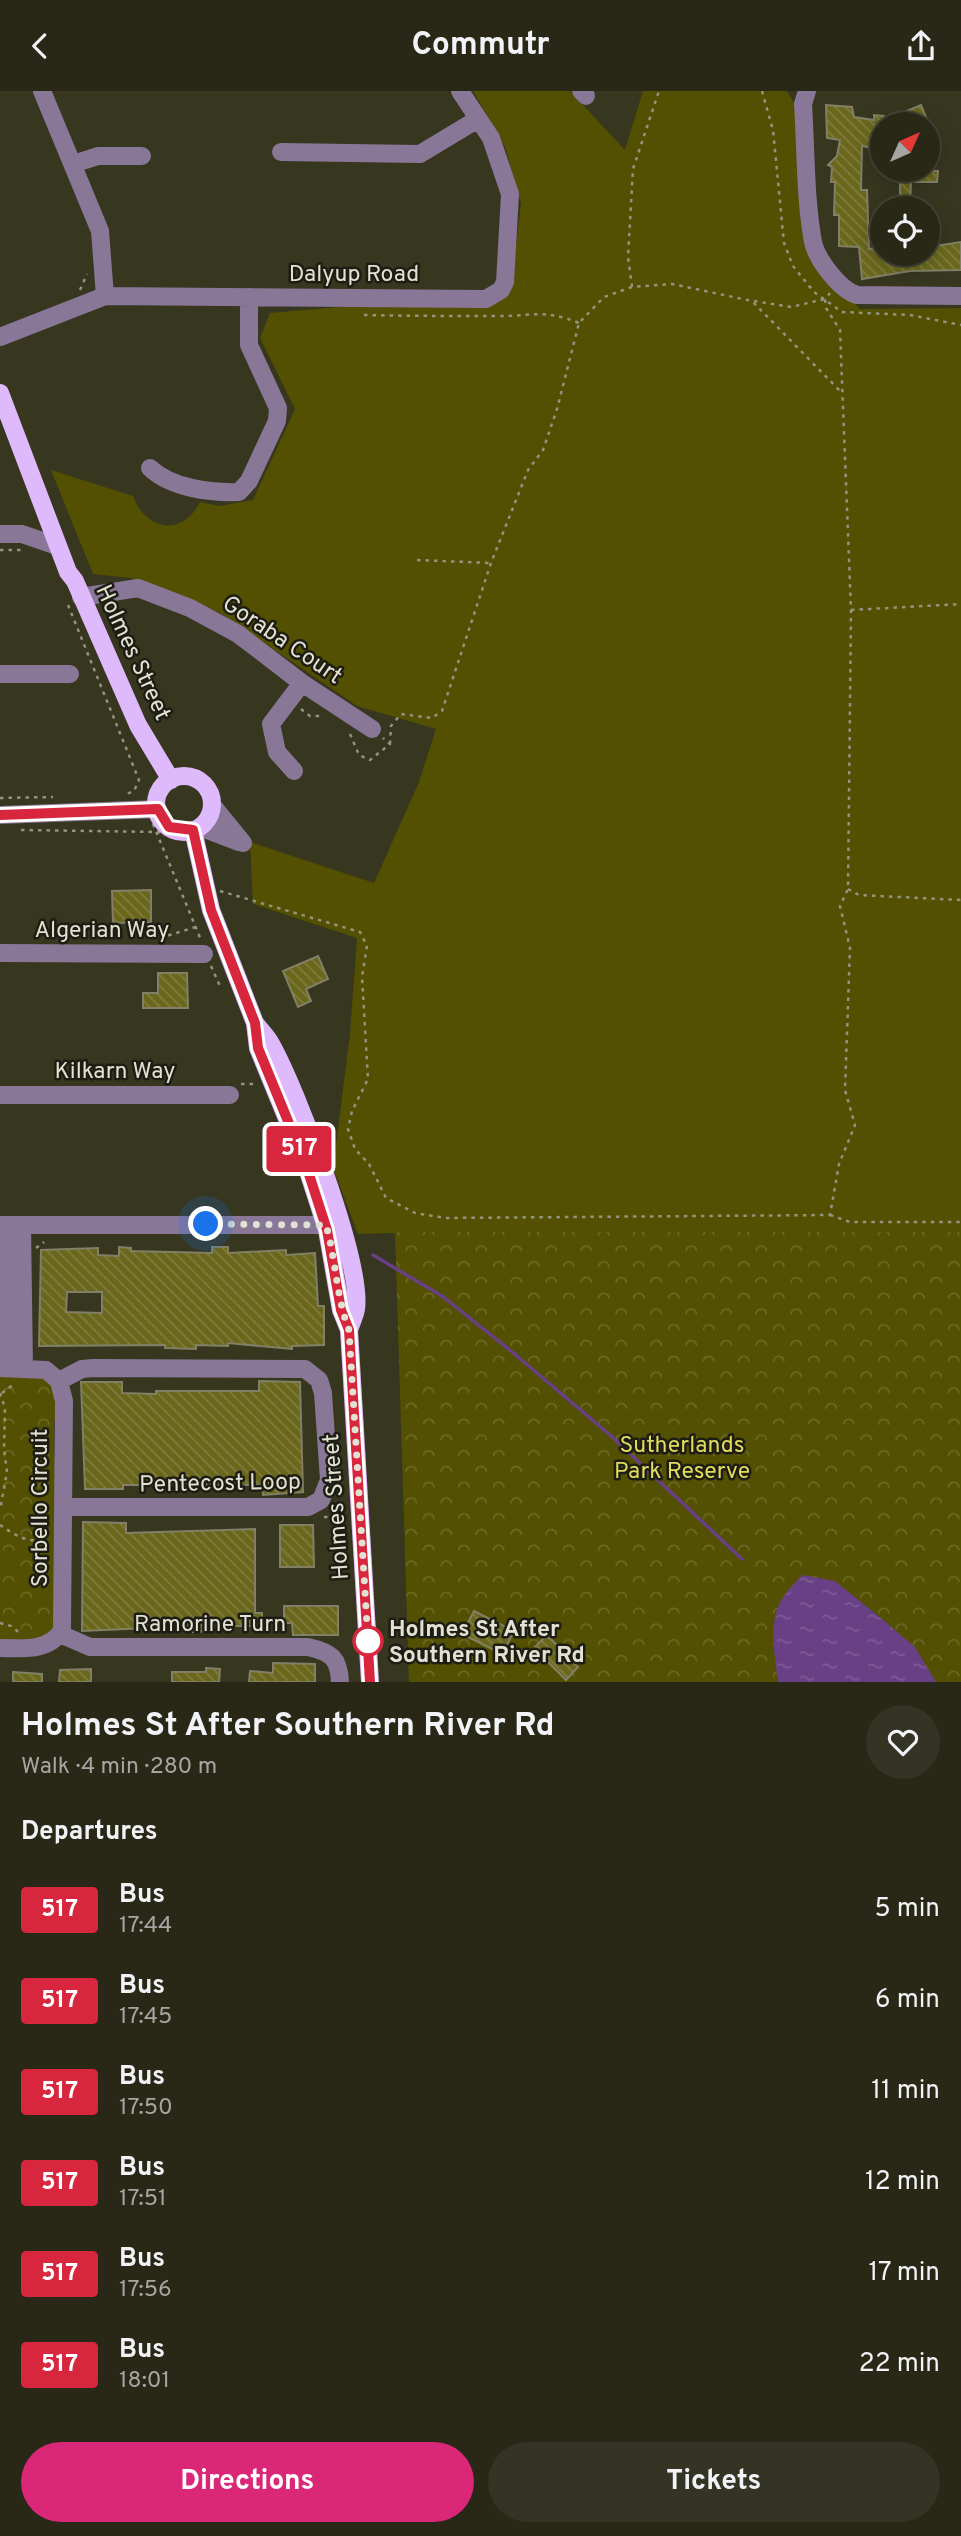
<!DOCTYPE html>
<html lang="en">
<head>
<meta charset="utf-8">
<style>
	:root { --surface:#292817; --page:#353424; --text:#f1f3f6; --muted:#a5a6a1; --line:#454436; --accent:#db2777 }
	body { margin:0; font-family:Overpass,sans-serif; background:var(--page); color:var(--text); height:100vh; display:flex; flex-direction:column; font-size:26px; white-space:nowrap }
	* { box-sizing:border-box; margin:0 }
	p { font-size:23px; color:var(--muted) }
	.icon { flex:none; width:38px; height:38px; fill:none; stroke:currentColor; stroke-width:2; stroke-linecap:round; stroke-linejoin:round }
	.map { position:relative; height:1591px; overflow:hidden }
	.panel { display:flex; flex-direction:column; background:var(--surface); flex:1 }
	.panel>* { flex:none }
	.badge { padding:0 14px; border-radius:5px; font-size:24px; line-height:46px }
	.needle { width:46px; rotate:45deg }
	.tools { position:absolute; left:870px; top:21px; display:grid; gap:14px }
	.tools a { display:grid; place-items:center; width:70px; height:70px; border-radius:50%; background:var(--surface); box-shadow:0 4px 18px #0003,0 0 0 2px var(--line); font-size:35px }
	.you { position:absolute; width:35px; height:35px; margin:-18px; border:5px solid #fff; border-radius:50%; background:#1a73e8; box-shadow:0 0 0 10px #1a73e833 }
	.map>.badge { position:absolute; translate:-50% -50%; box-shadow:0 0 0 4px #fff }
	h2 { padding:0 21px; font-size:26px; line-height:63px }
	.round { display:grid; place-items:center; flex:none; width:74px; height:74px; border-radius:37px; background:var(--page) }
	.head { display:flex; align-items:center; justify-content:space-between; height:119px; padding:0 21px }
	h1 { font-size:33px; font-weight:700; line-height:52px }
	.cta { display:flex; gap:14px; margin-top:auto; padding:14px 21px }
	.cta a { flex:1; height:80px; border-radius:42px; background:var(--accent); color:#fff; font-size:28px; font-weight:700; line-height:80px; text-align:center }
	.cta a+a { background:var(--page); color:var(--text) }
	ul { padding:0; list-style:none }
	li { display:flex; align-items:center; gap:21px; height:91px; padding:0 21px }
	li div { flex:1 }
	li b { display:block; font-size:26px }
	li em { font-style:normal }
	li .badge { min-width:77px; font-weight:700; text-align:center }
	header { display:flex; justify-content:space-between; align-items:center; height:91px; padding:0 21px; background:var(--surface); font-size:32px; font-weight:700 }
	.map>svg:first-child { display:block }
	.green { fill:#535001 }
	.park { fill:url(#park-crowns) }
	.water { fill:url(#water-ripples) }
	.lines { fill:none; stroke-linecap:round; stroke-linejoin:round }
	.stream { stroke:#694085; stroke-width:3.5 }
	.building { fill:url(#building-back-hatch); stroke:#818067; stroke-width:2; fill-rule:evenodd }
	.path { stroke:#939380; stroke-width:2.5; stroke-dasharray:3.5 5; stroke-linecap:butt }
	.minor { stroke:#897798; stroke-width:18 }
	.major { stroke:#deb9fc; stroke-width:18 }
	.line-casing { stroke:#fff; stroke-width:16 }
	.line { stroke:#d7263d; stroke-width:10 }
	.walk { stroke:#e2e2d4; stroke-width:7; stroke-dasharray:0 12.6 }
	.stop-dot { fill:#fff; stroke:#d7263d; stroke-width:3.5 }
	.labels { text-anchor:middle; stroke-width:5; stroke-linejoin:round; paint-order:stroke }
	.street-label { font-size:23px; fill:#e2e2d4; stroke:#1d1d13 }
	.park-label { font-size:23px; fill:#e2dc5e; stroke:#1d1d13 }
	.stop-label { font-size:23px; font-weight:bold; fill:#e2e2d4; stroke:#1d1d13; text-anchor:start }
</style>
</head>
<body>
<header><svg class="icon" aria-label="back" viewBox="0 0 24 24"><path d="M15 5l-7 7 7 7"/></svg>Commutr<svg class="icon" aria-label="share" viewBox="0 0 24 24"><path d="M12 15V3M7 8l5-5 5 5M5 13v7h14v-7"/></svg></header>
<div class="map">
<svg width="961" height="1591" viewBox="0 0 961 1591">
	<defs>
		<pattern id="park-crowns" width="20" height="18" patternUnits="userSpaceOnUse" patternTransform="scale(1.75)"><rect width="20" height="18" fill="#535001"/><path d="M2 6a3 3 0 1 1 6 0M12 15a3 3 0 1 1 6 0" fill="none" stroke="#6b6925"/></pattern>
		<pattern id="water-ripples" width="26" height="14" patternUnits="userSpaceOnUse" patternTransform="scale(1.75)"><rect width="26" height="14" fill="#694085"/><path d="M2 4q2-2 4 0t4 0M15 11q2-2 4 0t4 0" fill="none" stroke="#7e5b95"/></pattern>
		<pattern id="building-back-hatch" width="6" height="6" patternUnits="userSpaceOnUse" patternTransform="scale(1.75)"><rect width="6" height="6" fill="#6a671d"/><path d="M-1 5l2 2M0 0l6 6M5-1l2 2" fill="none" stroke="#7f7c3d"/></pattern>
	</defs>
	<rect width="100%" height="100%" fill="#37361f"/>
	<path class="green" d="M473,0H570L625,59L643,0H787L794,12L809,158L860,218L961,217V1591L398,1170L395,1142L358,1143L333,1077L350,943L357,847L253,813L250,751L374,792L419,691L436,638L357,615L220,522L131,487L93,483L51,379L133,405C146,440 182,446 200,411L219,415L253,409L295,318L260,247L270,222L350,215L498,212L511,196L521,113L505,56Z"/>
	<path class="park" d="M395,1141H961V1591H409Z
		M0,1282L40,1284L52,1294L58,1325L54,1329V1365L58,1367L54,1536L42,1547L0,1550Z"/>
	<path class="water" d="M803,1484L835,1490L876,1523L915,1556L936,1591H778C773,1545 764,1517 803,1484Z"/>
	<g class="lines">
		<path class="stream" d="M373,1164L442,1205L511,1260L610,1344L742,1468"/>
	</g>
	<path class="building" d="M826,14L852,16L854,26L874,29V24L884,25L883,30L921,14L926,26L922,27L925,33H882L881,51L875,50L874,57L862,55L861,99H867L869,158L882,156V163H928V156L961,151V179L910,180L862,188L859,156L839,155V124H834L835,91H831L832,76L828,74L837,65L840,49L827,47Z
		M900,79L938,80L937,91H911L910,113L900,114Z
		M151,799V831L113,832L112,800Z
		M318,865L328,888L306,898L311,910L298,916L283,880Z
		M158,882H187L188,917H143V902H158Z
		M119,1156L131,1157V1160L212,1162V1156H228V1162L286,1159V1164L315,1162L318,1215H324V1254L292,1255V1258L228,1252V1255L196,1254V1258L165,1257V1254L39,1255L41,1159L98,1157V1164L119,1165ZM67,1201H102V1222L66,1221Z
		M259,1290L300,1291L303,1401L263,1404L262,1394H123V1398H85L81,1291H122V1302L156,1303V1300H259Z
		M83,1431L126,1432V1442L255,1438V1522H262V1535H208V1540L193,1541V1535L82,1540Z
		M280,1434H313L314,1476H280Z
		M284,1515H338V1544H293L292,1532H284Z
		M474,1520L514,1540L505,1558L499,1555L496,1560L462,1543Z
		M547,1544L578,1576L566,1589L534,1557Z
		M273,1572L315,1573V1591H249L250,1580L273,1582Z
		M206,1577L220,1578L219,1591H172V1581H206Z
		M91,1578V1591H59L60,1579Z
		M13,1581L42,1583V1591H13Z"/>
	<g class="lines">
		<path class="path" d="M762,0L773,39L784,152L793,175L814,201L842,221L910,224L961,234
			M632,196L628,166L633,78L659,0
			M80,199L87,183
			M754,210L791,216L825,208
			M364,224C408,225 451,225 494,225C531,226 542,217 579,232
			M0,459H23
			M417,469L491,472
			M68,514L139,689L134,700L126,703
			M851,519L961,513
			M301,618L310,625H324
			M350,643L359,664L370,669L390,653L383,647
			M390,653L391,635L401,623L432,627L442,620L491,472L528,379L543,359L557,318L579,232L604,206L632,196L672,193L752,210L842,302
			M0,707L53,706
			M153,733L201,849
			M21,739L158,741L178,746
			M848,798L859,804L961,809
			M220,800L360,841L367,855L362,886L368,988L352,1020L348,1038L355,1058L369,1073L386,1107L415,1122L445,1127L830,1124L839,1073L855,1034L845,999L850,857L840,815L848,798L851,519L840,239L826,217L825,208L830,202
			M160,847L196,836
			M211,875L220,895
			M241,993H256
			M830,1124L850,1131H961
			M36,1157L44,1151
			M0,1302L5,1317L4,1358L7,1381L0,1419
			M2,1302L14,1293
			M324,1426H342
			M0,1434C14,1443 31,1456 47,1445
			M0,1532L11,1535L21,1543"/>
		<path class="minor" d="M42,0L100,140L105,205
			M581,0L586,5
			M807,0L803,13C806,58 805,107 813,151C817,169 840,199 857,204L961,205
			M281,61L420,63L478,28
			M73,73L98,65H142
			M0,246L105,205L486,208L501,199L505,191L510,103L491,47L460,0
			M150,377C171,397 210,402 239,401L249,390L277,330L278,317L249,254V206
			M0,443H22L57,455
			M81,506L138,497L190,517L238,543L302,592L372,638
			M0,583H70
			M294,680L277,661L271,633L302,592
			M212,714L243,752
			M0,724L158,718
			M200,736L239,751
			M0,862L204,863
			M0,1004H230
			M0,1134H326L339,1131
			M8,1134V1277
			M22,1134L24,1277
			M0,1277L46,1279L59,1290L64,1310L62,1539C49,1561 22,1557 0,1557
			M59,1290L82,1278L93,1277L305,1278L319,1289L323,1302L329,1389L321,1409L308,1416H64
			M60,1543L90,1556H308C331,1561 339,1567 340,1591"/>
		<path class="major" d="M0,302L68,481L75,490L138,634L171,689
			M156 713a28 28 0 1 1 56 0a28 28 0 1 1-56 0Z
			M193,739L211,819L255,932L258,957L306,1074L327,1139L341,1219L349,1239L370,1591
			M255,932C260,939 267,945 271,953C296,997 363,1172 356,1218C355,1225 351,1232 349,1239"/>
	</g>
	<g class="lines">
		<defs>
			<path id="line" d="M0,724L158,718L169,736L193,739L211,819L255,932L258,957L306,1074L327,1139L341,1219L349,1239L370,1591"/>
		</defs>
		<use href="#line" class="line-casing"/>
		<use href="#line" class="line"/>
		<path class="walk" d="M206,1133L326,1134C336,1169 336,1205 349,1239L368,1550"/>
	</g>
	<circle class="stop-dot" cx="368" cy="1550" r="14"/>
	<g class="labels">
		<g class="street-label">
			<text x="354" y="190">Dalyup Road</text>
			<text transform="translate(283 548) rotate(34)" y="8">Goraba Court</text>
			<text transform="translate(134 561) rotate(65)" y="8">Holmes Street</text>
			<text x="102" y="846">Algerian Way</text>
			<text x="115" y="987">Kilkarn Way</text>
			<text transform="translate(220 1391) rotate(-1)" y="8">Pentecost Loop</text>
			<text transform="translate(335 1416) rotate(-94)" y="8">Holmes Street</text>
			<text transform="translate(39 1417) rotate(-90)" y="8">Sorbello Circuit</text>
			<text x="210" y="1540">Ramorine Turn</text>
		</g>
		<g class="park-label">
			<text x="682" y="1361">Sutherlands<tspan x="682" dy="26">Park Reserve</tspan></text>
		</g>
		<g class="stop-label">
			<text x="389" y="1545">Holmes St After<tspan x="389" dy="26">Southern River Rd</tspan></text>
		</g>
	</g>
</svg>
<div class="tools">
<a><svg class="needle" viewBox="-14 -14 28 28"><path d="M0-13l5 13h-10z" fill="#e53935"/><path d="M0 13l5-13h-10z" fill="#a5a6a1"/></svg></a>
<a><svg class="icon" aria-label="locate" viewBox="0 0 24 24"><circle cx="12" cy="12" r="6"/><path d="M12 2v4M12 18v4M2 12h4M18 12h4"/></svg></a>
</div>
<div class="you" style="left:206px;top:1133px"></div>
<b class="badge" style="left:299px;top:1058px;background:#d7263d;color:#fff">517</b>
</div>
<section class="panel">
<div class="head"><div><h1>Holmes St After Southern River Rd</h1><p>Walk · 4 min · 280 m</p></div><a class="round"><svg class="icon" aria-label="heart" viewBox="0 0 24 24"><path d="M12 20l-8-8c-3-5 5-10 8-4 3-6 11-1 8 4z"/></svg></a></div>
<h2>Departures</h2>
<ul>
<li><span class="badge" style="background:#d7263d;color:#fff">517</span><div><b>Bus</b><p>17:44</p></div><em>5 min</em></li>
<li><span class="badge" style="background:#d7263d;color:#fff">517</span><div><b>Bus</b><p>17:45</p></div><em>6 min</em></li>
<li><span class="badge" style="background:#d7263d;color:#fff">517</span><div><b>Bus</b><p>17:50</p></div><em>11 min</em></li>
<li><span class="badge" style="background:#d7263d;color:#fff">517</span><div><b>Bus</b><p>17:51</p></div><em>12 min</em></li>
<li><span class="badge" style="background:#d7263d;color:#fff">517</span><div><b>Bus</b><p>17:56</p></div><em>17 min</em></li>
<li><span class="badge" style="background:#d7263d;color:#fff">517</span><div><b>Bus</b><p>18:01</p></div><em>22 min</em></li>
</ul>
<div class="cta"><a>Directions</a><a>Tickets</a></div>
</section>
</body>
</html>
